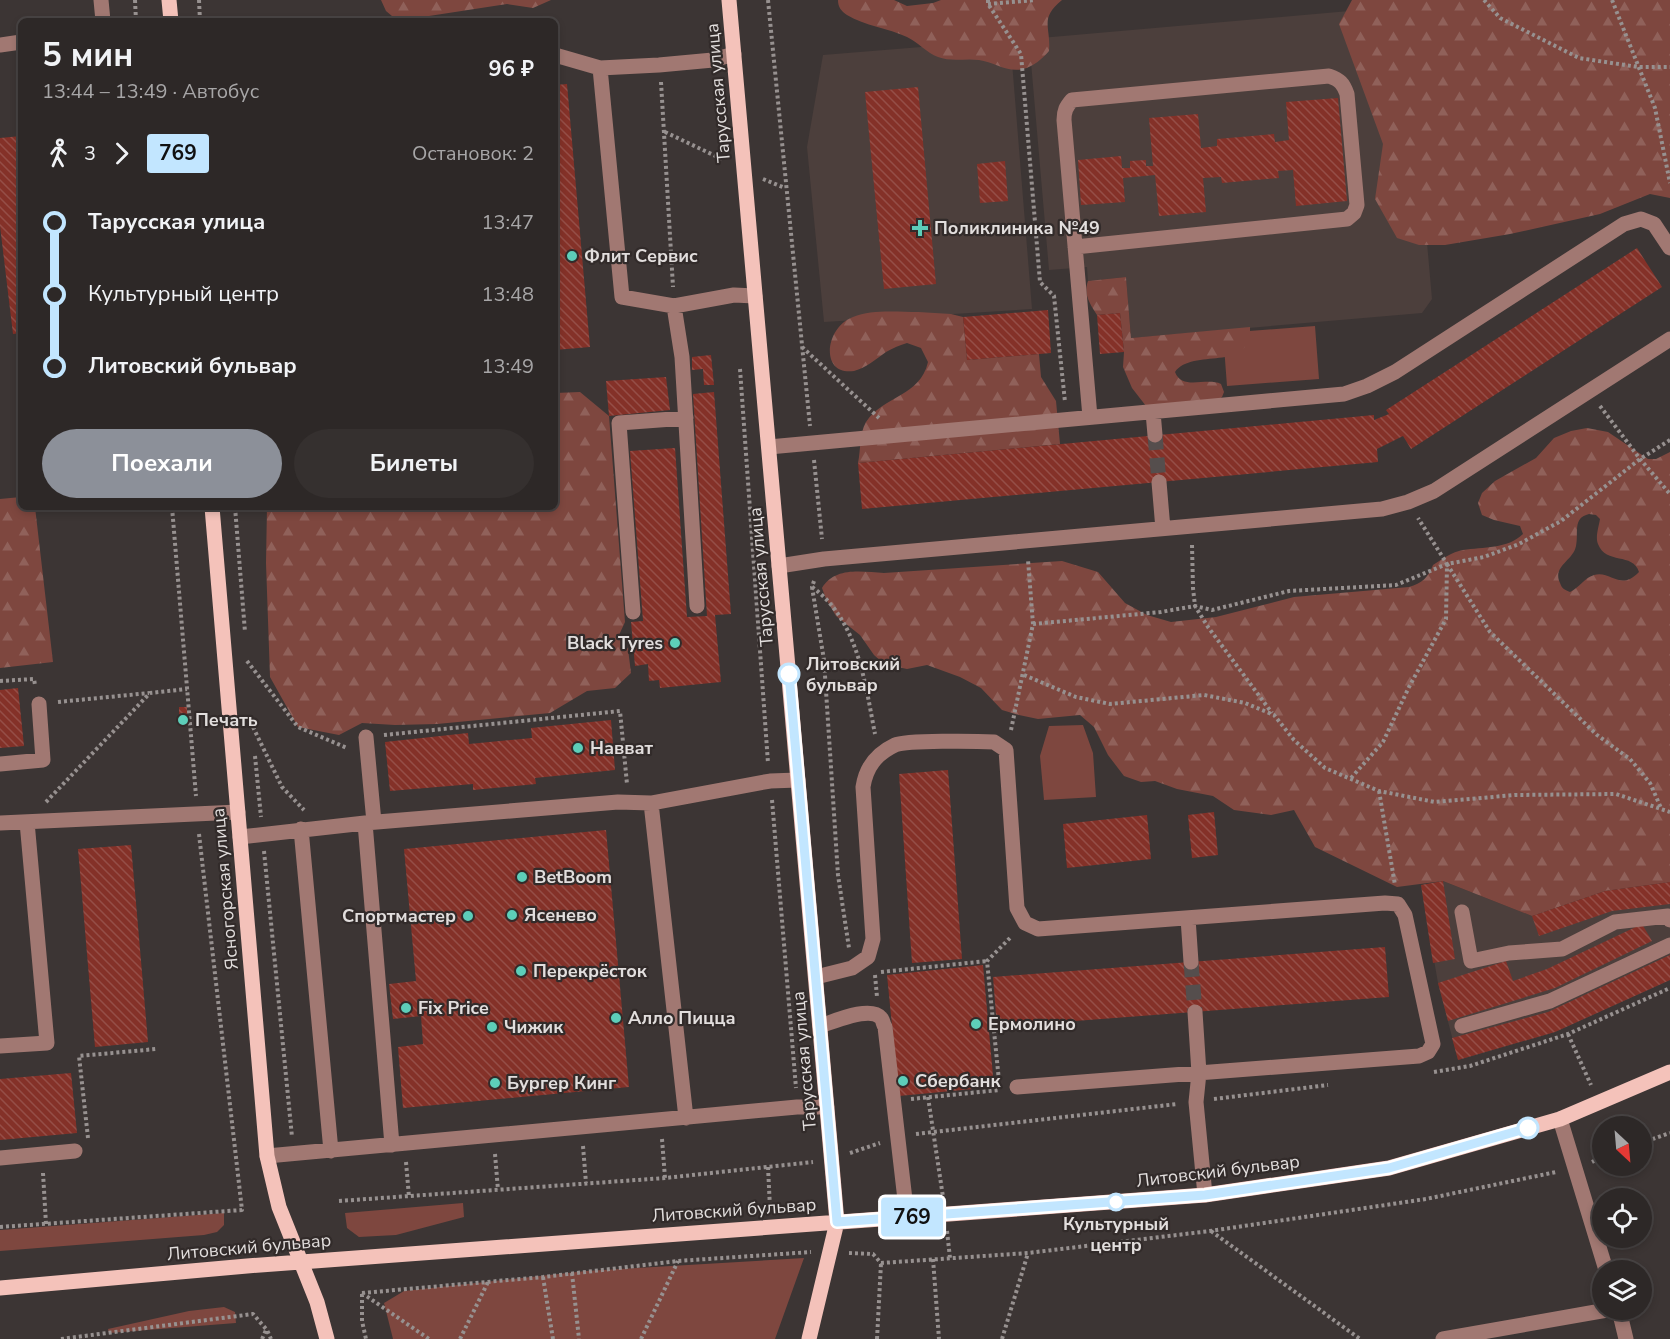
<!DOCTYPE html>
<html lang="ru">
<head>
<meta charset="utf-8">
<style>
	:root { --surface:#2d2827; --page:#35302f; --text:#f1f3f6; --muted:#a7a6a7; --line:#484444; --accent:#8c9099 }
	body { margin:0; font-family:"Nunito Sans",sans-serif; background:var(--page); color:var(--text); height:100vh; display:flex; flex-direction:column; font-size:22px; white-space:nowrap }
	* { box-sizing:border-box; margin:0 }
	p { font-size:20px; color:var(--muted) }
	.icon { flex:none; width:33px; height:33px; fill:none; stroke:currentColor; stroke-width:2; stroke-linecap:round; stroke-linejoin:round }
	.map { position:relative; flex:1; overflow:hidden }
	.panel { position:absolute; left:18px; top:18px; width:540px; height:492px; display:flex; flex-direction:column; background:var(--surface); border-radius:9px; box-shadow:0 3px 9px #0003,0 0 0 2px var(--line) }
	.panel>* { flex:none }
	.badge { padding:0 12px; border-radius:4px; font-size:21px; line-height:39px }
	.needle { width:39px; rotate:154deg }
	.tools { position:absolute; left:1592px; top:1116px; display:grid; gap:12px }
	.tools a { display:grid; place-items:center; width:60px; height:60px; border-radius:50%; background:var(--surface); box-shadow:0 3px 9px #0003,0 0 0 2px var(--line); font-size:30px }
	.map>.badge { position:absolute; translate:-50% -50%; box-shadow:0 0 0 3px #fff }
	.legs { display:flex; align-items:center; gap:9px; height:66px; padding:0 24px; font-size:20px }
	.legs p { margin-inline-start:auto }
	.summary { display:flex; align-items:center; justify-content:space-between; height:102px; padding:0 24px }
	h1 { font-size:33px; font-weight:700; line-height:45px }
	.button { display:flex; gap:12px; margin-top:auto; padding:12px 24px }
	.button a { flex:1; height:69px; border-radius:36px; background:var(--accent); color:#fff; font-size:24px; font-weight:700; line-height:69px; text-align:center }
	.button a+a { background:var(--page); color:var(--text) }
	ul { padding:0 24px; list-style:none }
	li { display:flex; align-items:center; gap:21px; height:72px; font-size:22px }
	li i { display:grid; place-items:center; width:9px; height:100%; margin:0 8px; background:currentColor }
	li i::after { content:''; width:15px; height:15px; margin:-8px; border:4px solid; border-radius:50%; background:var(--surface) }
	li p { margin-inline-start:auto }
	li:first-child i { background:linear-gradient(#0000 50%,currentColor 0) }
	li:last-child i { background:linear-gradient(currentColor 50%,#0000 0) }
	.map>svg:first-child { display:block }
	.built { fill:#4c3f3c }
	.green { fill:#7e473f }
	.forest { fill:url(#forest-firs); fill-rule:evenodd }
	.building { fill:url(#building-back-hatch) }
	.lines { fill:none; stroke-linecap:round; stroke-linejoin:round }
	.minor-tunnel { stroke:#554e4d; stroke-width:15; stroke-dasharray:15 8; stroke-linecap:butt }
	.path { stroke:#979190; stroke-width:4; stroke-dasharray:3 3; stroke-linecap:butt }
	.minor { stroke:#a17872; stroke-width:15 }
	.major { stroke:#f4c2ba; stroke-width:15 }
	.line-1-casing { stroke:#fff; stroke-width:14 }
	.line-1 { stroke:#c2e6ff; stroke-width:9 }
	.poi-dot { fill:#5dceb9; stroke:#322b2a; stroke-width:2 }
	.stop-1-dot { fill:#fff; stroke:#c2e6ff; stroke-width:3 }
	.labels { text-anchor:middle; stroke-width:4.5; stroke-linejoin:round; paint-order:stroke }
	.street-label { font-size:18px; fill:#e2dedd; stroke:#322b2a }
	.poi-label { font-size:18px; font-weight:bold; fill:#e2dedd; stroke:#322b2a; text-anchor:start }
	.stop-label { font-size:18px; font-weight:bold; fill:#e2dedd; stroke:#322b2a; text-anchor:start }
</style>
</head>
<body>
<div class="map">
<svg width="1670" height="1339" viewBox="0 0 1670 1339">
	<defs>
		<pattern id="forest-firs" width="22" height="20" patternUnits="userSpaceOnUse" patternTransform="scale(1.5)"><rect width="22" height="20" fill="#7e473f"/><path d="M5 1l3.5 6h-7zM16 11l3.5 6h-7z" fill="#90615a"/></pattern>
		<pattern id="building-back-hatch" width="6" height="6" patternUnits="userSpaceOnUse" patternTransform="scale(1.5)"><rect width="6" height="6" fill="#843128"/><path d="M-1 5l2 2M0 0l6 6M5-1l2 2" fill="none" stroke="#954e47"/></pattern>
	</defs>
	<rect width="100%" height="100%" fill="#3c3534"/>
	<path class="built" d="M1406,6L1432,299L1422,313L1131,338L1126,277L1088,281L1087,267L1049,270L1029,39Z
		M995,41L1012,62L1032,309L824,322L807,147L823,55Z
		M1443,881L1532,916L1605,891L1670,882V980L1555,1032L1458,1060L1438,983L1421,885Z"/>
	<path class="green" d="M1315,326L1319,379L1227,386L1223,333Z
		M1083,725L1093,753L1096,797L1044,800L1040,756L1049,726Z
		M463,1203L464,1217L396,1235L359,1237L347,1228L345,1213Z
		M224,1213V1225L217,1232L204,1235L0,1251V1230Z
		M804,1258L775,1339H393L384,1303L404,1291L586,1271Z
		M224,1307L235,1312L236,1323L109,1333L108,1329L189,1311Z"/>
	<path class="forest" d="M381,0H551L533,8L507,4L429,16L401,18L392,16L386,11Z
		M838,0H894L907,6L933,3L941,0H1062C1039,19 1051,26 1049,51C1043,58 1033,67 1023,69C1007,73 994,62 979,60C966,58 951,62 938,57C927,53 918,42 907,37C888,28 865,26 847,15C841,11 838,7 838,0Z
		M1352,0H1670V198L1650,194L1600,214L1510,234L1445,245H1419L1397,238L1375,199L1383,144L1339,24Z
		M1126,277L1131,338L1250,327C1252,374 1193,347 1175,372C1182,391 1206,377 1221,384L1224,392L1222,397L1217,401L1146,406L1132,388L1123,367L1124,352L1120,313L1097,315C1090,304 1083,294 1088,281Z
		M918,312L951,314L963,317L967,360L1039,354L1041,377L1056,401L1060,444L858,463C861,450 859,434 866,422C884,395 920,397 928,362L921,348L907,343C900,345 893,348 886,352C876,359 866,368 854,371C820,376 824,328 853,317C872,309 898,312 918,312Z
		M580,392L609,416L625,622L619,635L628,649L631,673L615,688L587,691L550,713L437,724L395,725L362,723L339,735L298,727L270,677L266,563L267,507H555V393Z
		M1587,428L1608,432L1648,459H1656L1670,452V882L1605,891L1532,916L1443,881L1397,887L1315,847L1294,810L1271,815L1234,810L1213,796L1177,789L1155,781L1141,782L1124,776L1108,755L1094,727L1080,715L1038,719L1019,715L1002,710L981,688L960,677L927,665L907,669L884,664L874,655L860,635L836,616L826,599L822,588C835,566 863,572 884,573L1062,561L1098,572L1125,603L1147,615L1171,622L1216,617L1294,597L1409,587C1422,583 1428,578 1433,565C1442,559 1452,552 1463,550C1483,547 1508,549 1523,534L1520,526L1494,520L1482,515L1478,503L1482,493L1495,481L1536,458L1554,438L1571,431ZM1589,514L1596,515L1600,519C1599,526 1595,537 1598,544C1606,565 1633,552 1639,572C1620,592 1611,570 1594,575C1584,578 1579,588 1570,592C1565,590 1562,589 1560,583C1552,566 1573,561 1576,546C1579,533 1572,518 1589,514Z
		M21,497V507H35L53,662L0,668V499Z"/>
	<path class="building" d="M567,84L590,347L555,350V85Z
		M918,87L936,284L884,289L865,92Z
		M1338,98L1347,201L1296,206L1293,170L1278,171L1279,178L1222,183L1221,177L1203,178L1206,212L1159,216L1155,175L1123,178L1125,202L1081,205L1078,160L1121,156L1122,168H1130V161L1146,160V166H1153L1149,118L1198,114L1201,148L1217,146V139L1274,134L1275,142L1289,140L1286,102Z
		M21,136V333L13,334L0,226V138Z
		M1005,161L1008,201L980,203L977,164Z
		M1637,248L1662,287L1411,449L1403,436L1377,449L1378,462L862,509L858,463L1374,415V420L1389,414L1386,410Z
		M1048,310L1051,353L967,360L963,317Z
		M1120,313L1124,352L1100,354L1097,315Z
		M711,355L714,385H704L703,369L692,370V357Z
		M666,377L670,410L609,416L606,381Z
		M714,392L731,614L715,615L721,682L660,688L659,680L649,681L648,664L635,666L631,622L643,621L630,451L675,448L687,617L707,616L693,394Z
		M18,688L24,746L0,748V690Z
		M179,707H187V726H179Z
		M611,720L615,770L535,778L536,784L473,790V784L390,791L385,742L468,733L469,744L532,738L531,728Z
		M948,770L962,959L912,963L899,774Z
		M1214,812L1218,855L1192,858L1188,815Z
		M1147,815L1151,859L1067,868L1063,824Z
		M606,830L629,1087L403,1108L398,1047L423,1044L421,1016L393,1019L389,984L416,981L404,849Z
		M131,845L148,1042L95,1047L78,849Z
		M1443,881L1455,959L1433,963L1421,885Z
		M1670,882V904L1612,911L1539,936L1532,916L1605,891Z
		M1642,924L1652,941L1555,988L1448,1021L1438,983L1506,961L1513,981L1547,969Z
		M1385,947L1389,997L997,1027L993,977Z
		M1670,955V980L1555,1032L1458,1060L1452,1038L1548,1012Z
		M983,965L994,1087L899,1096L887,975Z
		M71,1073L77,1133L0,1140V1079Z"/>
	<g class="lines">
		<path class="minor-tunnel" d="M1155,435L1159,482
			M1191,962L1195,1012"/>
		<path class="path" d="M135,0L136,21
			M199,0L200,21
			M768,0L810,426
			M988,0V4L1021,54L1040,282L1054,296L1065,402
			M1484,0L1500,18L1579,58L1638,67H1670
			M1612,0L1655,108L1670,183
			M988,4L1035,0
			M661,82L673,287
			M665,132L724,160
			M763,179L785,188
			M802,347L879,418
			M740,369L768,763
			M1600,406L1640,459L1670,494
			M814,460L822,539
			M172,507L196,796
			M235,507L245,632
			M1192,545L1193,588L1195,606L1208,627L1272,713
			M1447,564L1490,632L1597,735L1630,759L1650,783L1661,808
			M814,581L812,587L824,660L838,875L849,948
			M812,587C858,620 865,683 875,734
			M1033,624L1161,612L1195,606L1212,610L1289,591L1396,585L1447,564L1484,557L1519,544L1561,521L1640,459L1670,440
			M247,661L298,727L347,748
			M1024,675L1076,697L1110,704L1204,695L1245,703L1274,715L1294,740L1325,768L1379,791L1435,802L1515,795L1616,794L1670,812
			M0,681L34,679L35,685
			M58,702L149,693
			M253,727L282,787L304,810
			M1011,730L1033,624L1028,560
			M384,735L620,711L627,784
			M255,756L261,817
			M1351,778L1383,742L1409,687L1446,619L1447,564L1418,518
			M1379,791L1395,885
			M772,800L796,1088
			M46,802L150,693L187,689
			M264,851L292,1137
			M881,972L987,961
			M875,975L877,997
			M1568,1034L1591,1085
			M1434,1072L1470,1066L1568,1034L1670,988
			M999,1081L987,961L1011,937
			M928,1097L943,1197
			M911,1099L999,1090
			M1214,1099L1328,1085
			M916,1134L1177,1104
			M88,1138L79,1056L156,1049
			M662,1139L665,1178
			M1641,1143L1670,1133
			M583,1146L586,1183
			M850,1153L880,1143
			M495,1154L498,1190
			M406,1162L409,1197
			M1592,1162L1602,1157
			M768,1167L770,1208
			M43,1173L46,1224
			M339,1201L665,1178L813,1162
			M0,1227L242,1210L199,834
			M947,1231L950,1258
			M1211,1231L1360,1339
			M849,1253L873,1254L881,1263L1028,1253L1210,1231L1426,1199L1556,1172
			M933,1259L939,1339
			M572,1273L579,1339
			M543,1277L553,1339
			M362,1293L543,1277L678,1261L811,1252
			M362,1293L429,1339
			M362,1294V1321L366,1339
			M61,1339L253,1314L267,1330L271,1339
			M262,1339L266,1330
			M460,1339L488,1282
			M641,1339L678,1261
			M877,1339L881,1263
			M1002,1339L1028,1253"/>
		<path class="minor" d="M101,0L103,21
			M0,45L21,42
			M555,55L600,68L659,65L713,60L734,54
			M600,68L622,297L674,306L734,295L755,296
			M1075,247L1347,219L1354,213L1357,205L1347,94C1343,83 1340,80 1329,76L1072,100C1066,107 1064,111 1064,120L1090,417
			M674,306L682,357L697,606
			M1153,412L1155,435
			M769,447L1344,394L1367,386L1395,372L1624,224L1641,219L1654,224L1670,248
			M1159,482L1163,529
			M779,566L824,559L1382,509L1408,502L1434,491L1670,339
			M633,612L619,423L686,418
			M366,737L374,822
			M0,764L43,760L39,704
			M0,823L238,812
			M365,823L392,1145
			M301,829L331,1151
			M240,837L365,823L618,802L651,803
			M1462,912L1471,961L1509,953L1562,949L1615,922L1668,916L1670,920
			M1188,918L1191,962
			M816,977L852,968L868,957L873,939L863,787C866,767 876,754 895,745C906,740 977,741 994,742L1006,750L1017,908L1025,923L1038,929L1385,903L1398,904L1405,915L1433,1044L1428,1052L1419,1056L1017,1087
			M1195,1012L1199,1073L1196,1102L1205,1195
			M820,1026C833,1022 870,1005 881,1018C883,1020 883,1024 885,1027L907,1217
			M1462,1026L1550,1001L1670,945
			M0,1046L47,1043L27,822
			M686,1118L651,803L770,781L798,780
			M1560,1119L1606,1270
			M267,1156L797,1107H827
			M0,1158L75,1151
			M1619,1310L1626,1339
			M1443,1339L1607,1310"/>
		<path class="major" d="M169,0L171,21
			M729,0L837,1222L809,1339
			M212,507L267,1156L279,1207L317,1302L327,1339
			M0,1288L247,1266L1205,1195L1389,1168L1560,1119L1670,1072"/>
	</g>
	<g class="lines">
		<defs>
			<path id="line-1" d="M789,674L837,1222L1205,1195L1389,1168L1528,1128"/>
		</defs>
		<use href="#line-1" class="line-1-casing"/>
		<use href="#line-1" class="line-1"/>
	</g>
	<g class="poi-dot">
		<path d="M917 219h6v6h6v6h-6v6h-6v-6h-6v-6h6z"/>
		<circle cx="572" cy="256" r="6"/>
		<circle cx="675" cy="643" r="6"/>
		<circle cx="183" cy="720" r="6"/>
		<circle cx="578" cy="748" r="6"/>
		<circle cx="522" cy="877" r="6"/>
		<circle cx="512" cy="915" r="6"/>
		<circle cx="468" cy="916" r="6"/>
		<circle cx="521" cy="971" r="6"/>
		<circle cx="406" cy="1008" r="6"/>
		<circle cx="616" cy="1018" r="6"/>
		<circle cx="976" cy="1024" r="6"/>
		<circle cx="492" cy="1027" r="6"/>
		<circle cx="903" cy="1081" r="6"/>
		<circle cx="495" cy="1083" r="6"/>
	</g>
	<g class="stop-1-dot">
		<circle cx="789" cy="674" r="10"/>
		<circle cx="1528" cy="1128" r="10"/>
		<circle cx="1116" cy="1202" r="8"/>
	</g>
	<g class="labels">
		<g class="street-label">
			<text transform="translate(718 93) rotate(-95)" y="6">Тарусская улица</text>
			<text transform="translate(761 577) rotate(-95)" y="6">Тарусская улица</text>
			<text transform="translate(225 889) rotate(-95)" y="6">Ясногорская улица</text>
			<text transform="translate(804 1061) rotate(-95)" y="6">Тарусская улица</text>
			<text transform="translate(1218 1171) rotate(-7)" y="6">Литовский бульвар</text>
			<text transform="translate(734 1210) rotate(-4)" y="6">Литовский бульвар</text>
			<text transform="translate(249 1247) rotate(-5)" y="6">Литовский бульвар</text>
		</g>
		<g class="poi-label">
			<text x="934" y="234">Поликлиника №49</text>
			<text x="584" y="262">Флит Сервис</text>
			<text x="663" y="649" text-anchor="end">Black Tyres</text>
			<text x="195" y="726">Печать</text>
			<text x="590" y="754">Навват</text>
			<text x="534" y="883">BetBoom</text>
			<text x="524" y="921">Ясенево</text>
			<text x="456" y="922" text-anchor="end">Спортмастер</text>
			<text x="533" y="977">Перекрёсток</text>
			<text x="418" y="1014">Fix Price</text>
			<text x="628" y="1024">Алло Пицца</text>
			<text x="988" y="1030">Ермолино</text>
			<text x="504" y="1033">Чижик</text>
			<text x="915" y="1087">Сбербанк</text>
			<text x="507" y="1089">Бургер Кинг</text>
		</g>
		<g class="stop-label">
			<text x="806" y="670">Литовский<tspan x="806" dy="21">бульвар</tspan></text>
			<text x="1116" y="1230" text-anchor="middle">Культурный<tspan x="1116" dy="21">центр</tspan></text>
		</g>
	</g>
</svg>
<div class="tools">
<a><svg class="needle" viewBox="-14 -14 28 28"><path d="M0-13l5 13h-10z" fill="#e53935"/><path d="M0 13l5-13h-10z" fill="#a7a6a7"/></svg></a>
<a><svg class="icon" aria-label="locate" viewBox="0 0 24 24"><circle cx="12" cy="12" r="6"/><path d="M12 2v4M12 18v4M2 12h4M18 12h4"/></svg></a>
<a><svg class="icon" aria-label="layers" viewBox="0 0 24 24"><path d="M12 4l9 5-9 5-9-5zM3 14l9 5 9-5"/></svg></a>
</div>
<b class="badge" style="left:912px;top:1217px;background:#c2e6ff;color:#111">769</b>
<section class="panel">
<div class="summary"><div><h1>5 мин</h1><p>13:44 – 13:49 · Автобус</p></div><b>96 ₽</b></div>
<div class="legs"><svg class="icon" aria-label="walk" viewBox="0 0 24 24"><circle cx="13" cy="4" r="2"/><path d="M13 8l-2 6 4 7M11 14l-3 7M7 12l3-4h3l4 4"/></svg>3<svg class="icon" aria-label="forward" viewBox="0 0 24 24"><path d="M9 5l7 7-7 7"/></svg><b class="badge" style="background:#c2e6ff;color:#111">769</b><p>Остановок: 2</p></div>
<ul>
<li><i style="color:#c2e6ff"></i><b>Тарусская улица</b><p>13:47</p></li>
<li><i style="color:#c2e6ff"></i><span>Культурный центр</span><p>13:48</p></li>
<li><i style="color:#c2e6ff"></i><b>Литовский бульвар</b><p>13:49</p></li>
</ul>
<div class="button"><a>Поехали</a><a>Билеты</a></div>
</section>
</div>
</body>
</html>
